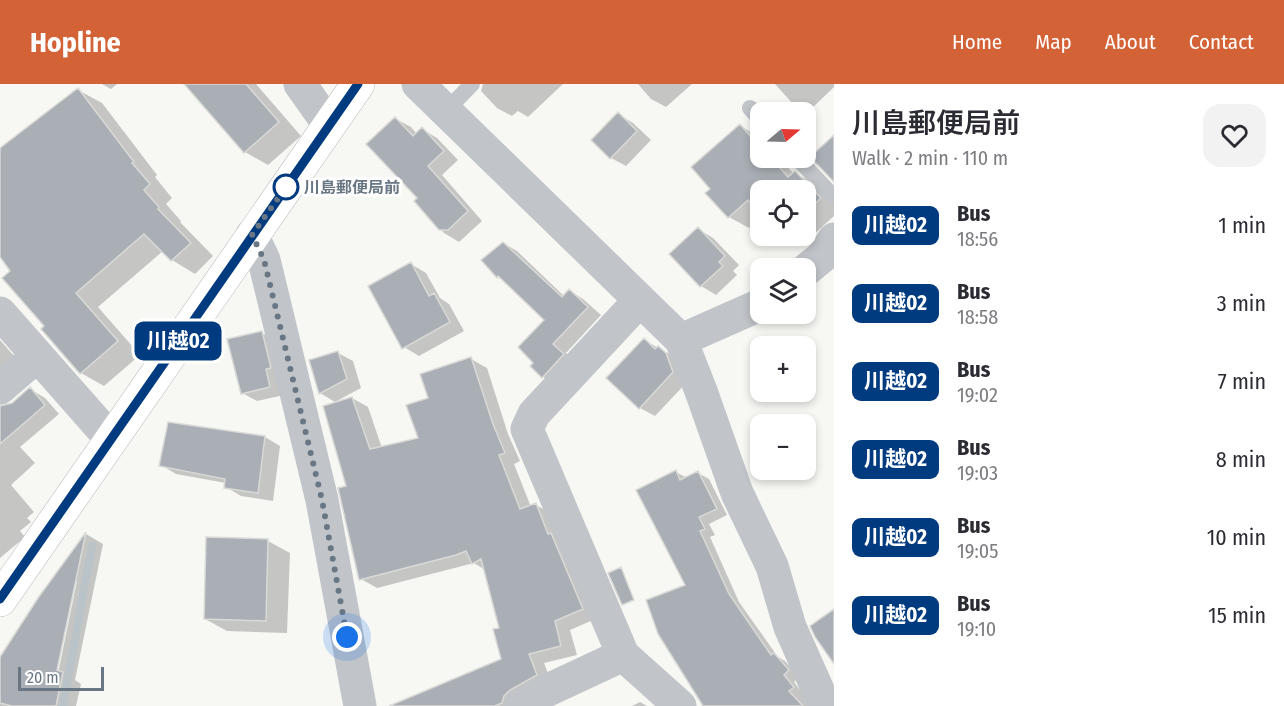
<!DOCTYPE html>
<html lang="en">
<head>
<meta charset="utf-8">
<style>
	:root { --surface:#fff; --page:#f2f2f3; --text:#2b2b33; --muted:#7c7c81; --accent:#d46237 }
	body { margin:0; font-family:"Fira Sans Condensed","Noto Sans JP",sans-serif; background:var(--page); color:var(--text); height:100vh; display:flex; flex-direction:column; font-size:22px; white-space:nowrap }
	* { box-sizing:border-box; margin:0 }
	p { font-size:20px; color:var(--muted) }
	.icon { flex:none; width:33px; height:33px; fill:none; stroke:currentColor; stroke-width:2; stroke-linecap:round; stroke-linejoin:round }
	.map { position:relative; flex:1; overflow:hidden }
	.side { display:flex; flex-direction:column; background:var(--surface); width:450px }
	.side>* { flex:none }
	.badge { padding:0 12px; border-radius:9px; font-size:21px; line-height:39px }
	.needle { width:39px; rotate:71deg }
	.buttons { position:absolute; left:750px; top:18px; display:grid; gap:12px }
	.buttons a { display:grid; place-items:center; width:66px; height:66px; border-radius:12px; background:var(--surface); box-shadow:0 3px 9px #0003; font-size:30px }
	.scale { position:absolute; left:18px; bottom:15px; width:86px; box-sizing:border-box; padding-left:6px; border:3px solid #697683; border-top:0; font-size:16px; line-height:21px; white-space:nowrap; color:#697683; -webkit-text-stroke:4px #fff; paint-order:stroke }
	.you { position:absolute; width:30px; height:30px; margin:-15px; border:4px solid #fff; border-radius:50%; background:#1a73e8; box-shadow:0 0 0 9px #1a73e833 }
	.map>.badge { position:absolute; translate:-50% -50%; box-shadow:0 0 0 3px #fff }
	.round { display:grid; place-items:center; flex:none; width:63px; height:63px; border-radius:18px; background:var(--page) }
	.summary { display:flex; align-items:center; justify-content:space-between; height:102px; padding:0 18px }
	h1 { font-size:28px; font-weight:600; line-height:45px }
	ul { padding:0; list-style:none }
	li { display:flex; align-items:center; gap:18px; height:78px; padding:0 18px }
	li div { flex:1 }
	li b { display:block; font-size:22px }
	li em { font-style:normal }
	li .badge { min-width:66px; font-weight:700; text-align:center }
	header { display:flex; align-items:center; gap:36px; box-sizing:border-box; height:84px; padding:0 30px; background:var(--accent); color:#fff }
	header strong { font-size:28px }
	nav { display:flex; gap:33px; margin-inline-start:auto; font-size:21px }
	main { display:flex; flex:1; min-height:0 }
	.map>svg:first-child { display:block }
	.shadow { fill:#0003; fill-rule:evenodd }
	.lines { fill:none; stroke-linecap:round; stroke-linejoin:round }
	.stream { stroke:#bac3c8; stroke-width:8 }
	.building { fill:#a9afb5; stroke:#d9d9d7; stroke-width:1.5 }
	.secondary-casing { stroke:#b4b8bc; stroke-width:34 }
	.lane { stroke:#c1c4c8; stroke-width:16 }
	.street { stroke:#c1c4c8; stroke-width:33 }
	.secondary { stroke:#fff; stroke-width:33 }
	.line-casing { stroke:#fff; stroke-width:14 }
	.line { stroke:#003b80; stroke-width:9 }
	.walk { stroke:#697683; stroke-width:6; stroke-dasharray:0 10.8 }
	.stop-dot { fill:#fff; stroke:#003b80; stroke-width:3 }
	.labels { text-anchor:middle; stroke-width:6; stroke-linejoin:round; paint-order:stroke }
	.stop-label { font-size:16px; font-weight:bold; fill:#697683; stroke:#fff; text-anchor:start }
</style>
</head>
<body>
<header>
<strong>Hopline</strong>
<nav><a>Home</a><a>Map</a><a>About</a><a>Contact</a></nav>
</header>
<main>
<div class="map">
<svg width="834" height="622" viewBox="0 0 834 622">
	<rect width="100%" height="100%" fill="#f7f7f4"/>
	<path class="shadow" d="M102,0H117L111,5Z
		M185,0H256L301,52L268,81L245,68Z
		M483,0H563L528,33L518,27L512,32L497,24L481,7Z
		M638,0H692L666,23L651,15Z
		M775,0H834V3L808,28L793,20Z
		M78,6L102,19L157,91L155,93L172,114L166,120L181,137L180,138L213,172L195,190L172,176L163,167L98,223L140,271L104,302L81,289L43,245L46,242L12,187L0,171V66Z
		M618,30L633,39L651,56L626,82L611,74Z
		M396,35L411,43L417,50L422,45L437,54L458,76L442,91L482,137L459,158L444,149L416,117L419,115Z
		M741,42L760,54V74H779L794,90L795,89L816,101L834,120V132L801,162L783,152H806V106H760V134L749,144L729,133L712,105Z
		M698,145L713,154L739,181L733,187L737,191L716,211L701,202Z
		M503,159L517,167L565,213L570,207L583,215L601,231L566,269L576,279L556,300L543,293L546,236L506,197L498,193L484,176Z
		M411,180L426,189L440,214L449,220L464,247L419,272L404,263Z
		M262,249L277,257L284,311L257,317L242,309Z
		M0,256L22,281L0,302Z
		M644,256L673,272L688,297L655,332L640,324Z
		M338,269L353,277L361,304L335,318L320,309L311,277Z
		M471,275L487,284L508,350L520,377L514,380L531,423L536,421L552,430L598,534L570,546L577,571L544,579L552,600L519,622H415L503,575L500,545L485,486L474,479L377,504L361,495L348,403L352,314L368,323L382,364L419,355L430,314Z
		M30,305L45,314L59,330L20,363L35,379L11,401L34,428L27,434L31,438L20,447L25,453L0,474V323L13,319Z
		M265,353L280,362L273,417L241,412L226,403V399L176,390L161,381Z
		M676,388L687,394L698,389L709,395L727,431L709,440L715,451L710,453L739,518L778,573L785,577L799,593L794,598L812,622H711L687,501Z
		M86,450L103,460L75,596L81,600L76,622H0V576L39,515ZM77,497L57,594H54L73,501Z
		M207,455L268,457L290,469L287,549L227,547L205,535Z
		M640,618L647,622H632Z"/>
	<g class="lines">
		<path class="stream" d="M63,622L92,462"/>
	</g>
	<path class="building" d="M184,0H246L279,38L244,69Z
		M78,4L134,78L132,79L150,100L144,106L159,123L158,125L191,159L171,177L144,150L76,209L118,257L80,290L41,245L44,242L2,194L10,187L0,173V64Z
		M618,28L637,47L610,75L591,56Z
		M395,33L413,52L422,43L444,67L428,82L468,127L448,146H439L414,117L417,114L366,60Z
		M740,40L760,64V74H771L788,93L795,87L821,114L806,128V106H760V130L748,116L728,134L705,109L710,105L691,83Z
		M834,51V98L810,73Z
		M698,143L725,172L719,178L723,182L700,203L669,170Z
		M503,158L562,213L569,205L588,223L553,260L564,270L542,294L530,282L533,279L518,263L544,236L498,192L497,194L481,176Z
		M411,178L429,212L434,209L450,238L402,265L368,202Z
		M262,247L271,284L266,285L270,303L241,310L227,255Z
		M644,254L655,265L658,262L666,269L673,288L639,325L606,294Z
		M338,267L347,295L319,310L309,276Z
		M471,273L493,340L505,369L499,371L520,425L536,419L548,450L551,449L583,525L555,537L561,562L529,570L537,591L510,606L504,612L502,619L495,622H389L501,575L493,545L499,544L481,475L472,480L466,467L456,471L359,496L338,404L346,402L323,322L352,313L370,365L418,354L406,321L428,314L420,290Z
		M30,303L45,321L0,360V322L12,319Z
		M168,338L265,352L258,409L224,404L225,395L159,382Z
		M676,386L680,396L698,387L717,425L699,433L705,445L700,447L729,510L771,571L774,569L789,586L784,591L794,603L789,607L803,622H703L658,550L646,516L685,501L636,406Z
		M86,448L57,586L63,588L56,622H12L0,619V573L38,514Z
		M206,453L268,455L266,537L204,535Z
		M621,483L634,516L622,521L608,489Z
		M834,525V580L815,553L810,542Z"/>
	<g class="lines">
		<defs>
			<path id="secondary" d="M0,516L358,0"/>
		</defs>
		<use href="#secondary" class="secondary-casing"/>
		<path class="lane" d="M750,24L760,35
			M446,27L472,0
			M797,74L834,113"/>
		<path class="street" d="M300,0L329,41
			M418,0L681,256L701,307L737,409L772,482L790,543L825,622
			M252,151L264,176L322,416L360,622
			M806,186L823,172L834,155
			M640,216L534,330L527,345L623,571L680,622
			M0,229L111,355
			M681,256L760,221
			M0,304L37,272
			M520,622L546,607L623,571"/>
		<use href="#secondary" class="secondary"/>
	</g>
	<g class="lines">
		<defs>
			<path id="line" d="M0,515L358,0"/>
		</defs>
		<use href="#line" class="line-casing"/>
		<use href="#line" class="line"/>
		<path class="walk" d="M286,103L291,96L252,151L264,176L322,416L347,553"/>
	</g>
	<circle class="stop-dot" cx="286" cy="103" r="12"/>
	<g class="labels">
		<g class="stop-label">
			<text x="304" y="109">川島郵便局前</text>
		</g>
	</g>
</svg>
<div class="buttons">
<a><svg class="needle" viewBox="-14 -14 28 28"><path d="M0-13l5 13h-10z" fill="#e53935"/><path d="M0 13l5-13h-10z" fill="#7c7c81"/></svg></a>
<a><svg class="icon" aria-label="locate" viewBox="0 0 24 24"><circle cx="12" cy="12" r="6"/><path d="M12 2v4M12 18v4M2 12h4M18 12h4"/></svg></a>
<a><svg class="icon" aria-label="layers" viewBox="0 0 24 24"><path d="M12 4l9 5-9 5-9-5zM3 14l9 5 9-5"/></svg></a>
<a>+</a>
<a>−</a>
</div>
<div class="scale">20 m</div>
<div class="you" style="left:347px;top:553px"></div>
<b class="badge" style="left:178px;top:257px;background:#003b80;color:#fff">川越02</b>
</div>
<section class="side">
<div class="summary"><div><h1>川島郵便局前</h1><p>Walk · 2 min · 110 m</p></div><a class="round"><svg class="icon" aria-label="heart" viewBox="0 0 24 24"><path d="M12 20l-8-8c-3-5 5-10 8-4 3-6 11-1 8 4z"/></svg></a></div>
<ul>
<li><span class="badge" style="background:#003b80;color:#fff">川越02</span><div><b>Bus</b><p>18:56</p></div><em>1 min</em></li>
<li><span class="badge" style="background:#003b80;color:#fff">川越02</span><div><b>Bus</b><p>18:58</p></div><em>3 min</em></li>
<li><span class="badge" style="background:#003b80;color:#fff">川越02</span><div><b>Bus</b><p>19:02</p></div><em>7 min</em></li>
<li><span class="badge" style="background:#003b80;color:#fff">川越02</span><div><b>Bus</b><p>19:03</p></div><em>8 min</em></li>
<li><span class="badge" style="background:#003b80;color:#fff">川越02</span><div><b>Bus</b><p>19:05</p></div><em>10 min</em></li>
<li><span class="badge" style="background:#003b80;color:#fff">川越02</span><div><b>Bus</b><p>19:10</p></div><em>15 min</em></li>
</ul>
</section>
</main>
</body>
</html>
